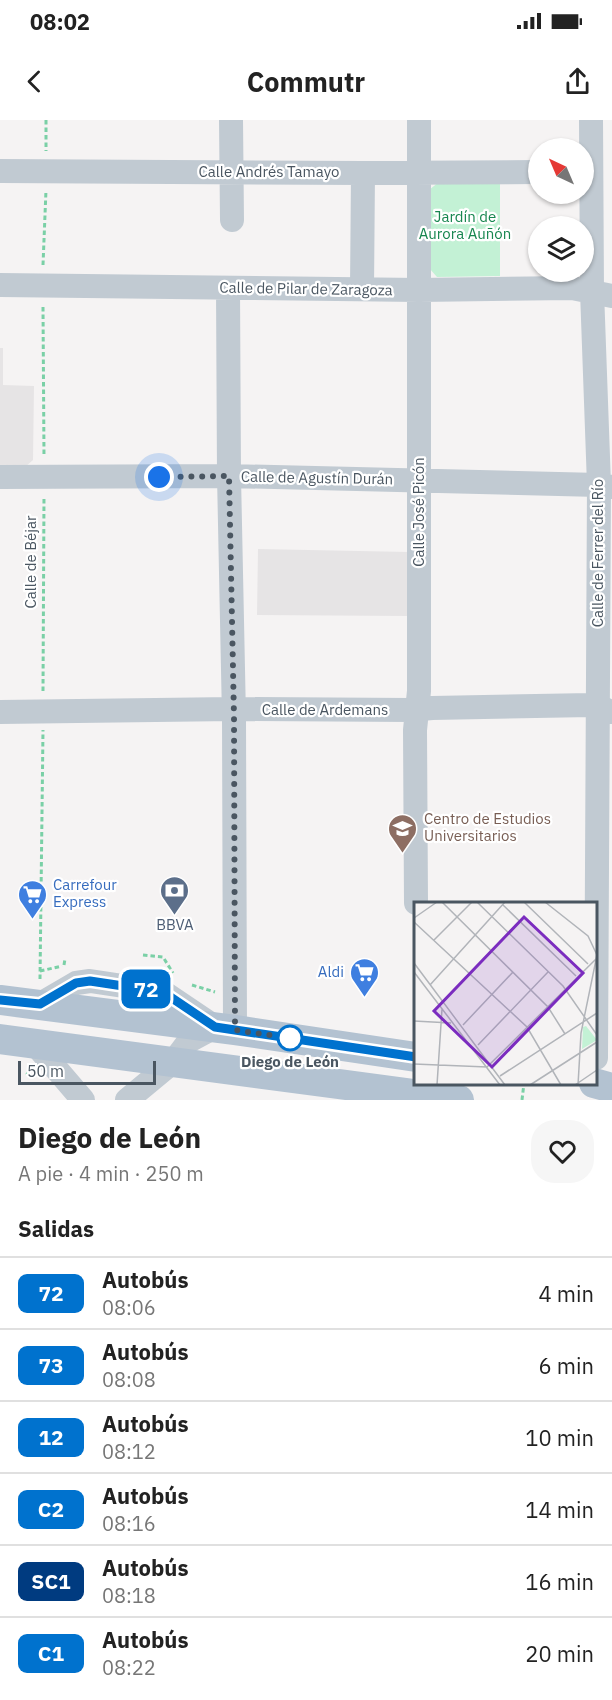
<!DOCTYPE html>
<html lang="es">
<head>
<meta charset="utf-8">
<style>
	:root { --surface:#fff; --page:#f6f6f6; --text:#222; --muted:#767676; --line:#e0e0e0 }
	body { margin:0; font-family:"IBM Plex Sans",sans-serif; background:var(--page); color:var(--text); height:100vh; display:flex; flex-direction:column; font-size:22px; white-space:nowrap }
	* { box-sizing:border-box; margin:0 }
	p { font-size:20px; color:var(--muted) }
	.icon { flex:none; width:33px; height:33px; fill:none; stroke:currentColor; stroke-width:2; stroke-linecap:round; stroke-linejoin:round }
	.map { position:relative; height:980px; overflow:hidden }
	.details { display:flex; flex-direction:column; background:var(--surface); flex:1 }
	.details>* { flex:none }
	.badge { padding:0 12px; border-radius:9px; font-size:21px; line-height:39px }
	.needle { width:39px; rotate:316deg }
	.fabs { position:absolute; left:528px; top:18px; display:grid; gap:12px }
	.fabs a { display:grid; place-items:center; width:66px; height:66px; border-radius:50%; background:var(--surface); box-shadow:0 2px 4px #0004; font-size:30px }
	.scale { position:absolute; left:18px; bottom:15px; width:138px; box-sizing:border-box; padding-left:6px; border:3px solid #4a5661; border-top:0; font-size:16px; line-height:21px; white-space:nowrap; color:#4a5661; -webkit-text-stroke:4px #fff; paint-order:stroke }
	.you { position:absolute; width:30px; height:30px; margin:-15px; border:4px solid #fff; border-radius:50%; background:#1a73e8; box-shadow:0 0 0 9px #1a73e833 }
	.map>.badge { position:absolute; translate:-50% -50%; box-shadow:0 0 0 3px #fff }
	h2 { padding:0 18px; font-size:22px; line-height:54px }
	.round { display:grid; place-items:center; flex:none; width:63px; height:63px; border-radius:24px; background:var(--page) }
	.overview { display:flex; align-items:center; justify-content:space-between; height:102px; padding:0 18px }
	h1 { font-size:28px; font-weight:700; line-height:45px }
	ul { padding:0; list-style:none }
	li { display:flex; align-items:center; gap:18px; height:72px; padding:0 18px; border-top:2px solid var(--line) }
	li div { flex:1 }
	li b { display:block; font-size:22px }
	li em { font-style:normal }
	li .badge { min-width:66px; font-weight:700; text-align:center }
	.status { display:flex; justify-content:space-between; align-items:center; height:42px; padding:0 30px; background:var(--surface); direction:ltr }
	.status svg { height:16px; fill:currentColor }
	header { display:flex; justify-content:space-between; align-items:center; height:78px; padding:0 18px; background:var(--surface); font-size:27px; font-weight:700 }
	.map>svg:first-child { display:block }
	.education { fill:#e6e4e5 }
	.green { fill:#c3f1d5 }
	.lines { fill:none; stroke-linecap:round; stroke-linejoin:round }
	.path { stroke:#7ad0a6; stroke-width:3; stroke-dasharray:4.5 3; stroke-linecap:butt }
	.minor { stroke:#c1cad2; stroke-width:24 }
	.major { stroke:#b3c2d1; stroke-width:30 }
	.line-casing { stroke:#fff; stroke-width:14 }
	.line { stroke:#0072ce; stroke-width:9 }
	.walk { stroke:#4a5661; stroke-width:6; stroke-dasharray:0 10.8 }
	.stop-dot { fill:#fff; stroke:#0072ce; stroke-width:3 }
	.labels { text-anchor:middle; stroke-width:4.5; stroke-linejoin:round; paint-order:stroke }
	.street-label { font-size:15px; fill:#4a5661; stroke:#fff }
	.park-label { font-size:15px; fill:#17864f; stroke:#fff }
	.education-label { font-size:15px; fill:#785e54; stroke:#fff; text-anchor:start }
	.shop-label { font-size:15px; fill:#366cbe; stroke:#fff; text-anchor:start }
	.service-label { font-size:15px; fill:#4e5e75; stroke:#fff }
	.stop-label { font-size:15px; font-weight:bold; fill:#4a5661; stroke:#fff }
	.inset-road { fill:none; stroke:#b1b4b9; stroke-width:1.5 }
	.view { fill:#7b2cbf; fill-opacity:0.15; stroke:#7b2cbf; stroke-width:3 }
	.inset-edge { fill:none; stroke:#4a5661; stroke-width:3 }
</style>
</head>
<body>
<div class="status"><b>08:02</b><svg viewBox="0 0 49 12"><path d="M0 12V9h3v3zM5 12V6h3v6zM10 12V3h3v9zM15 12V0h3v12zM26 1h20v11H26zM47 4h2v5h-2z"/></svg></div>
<header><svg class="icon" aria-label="back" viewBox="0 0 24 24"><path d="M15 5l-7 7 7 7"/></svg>Commutr<svg class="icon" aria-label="share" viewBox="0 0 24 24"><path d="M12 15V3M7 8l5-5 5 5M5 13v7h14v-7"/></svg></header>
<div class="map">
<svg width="612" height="980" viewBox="0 0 612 980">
	<rect width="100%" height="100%" fill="#f5f3f3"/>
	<path class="education" d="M0,228H3V265L34,266L33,340L25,347H0Z
		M258,429L409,432L408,496L257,495Z"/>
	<path class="green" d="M439,62H500V156L437,157L430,149L429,70Z"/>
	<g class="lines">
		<path class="path" d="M46,0V31
			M43,145L46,70
			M43,187L44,337
			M43,571L44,376
			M143,835L163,837L173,853
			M64,845L65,839
			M40,851L62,846
			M40,859L43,610
			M192,865L215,872
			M26,953L35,957
			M522,980L524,963"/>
		<path class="minor" d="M231,0L232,100
			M591,0L592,171L599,365L596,938
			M0,51L363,53L538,52
			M0,165L419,170L572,168L612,176
			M228,168L229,356L234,597L235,910
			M362,169L363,53
			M0,357L229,356L599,365L612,367
			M0,592L233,589L411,590L432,588L591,585L598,586L611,592
			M416,783L415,610L419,571V0
			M40,884L76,863L90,861L163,872L215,907L189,921L174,941L127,980
			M35,924L83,980"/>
		<path class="major" d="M0,880L235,910L416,937
			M0,919L459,980
			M594,963L612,968"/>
	</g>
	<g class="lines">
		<defs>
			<path id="line" d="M0,880L40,884L76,863L90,861L163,872L215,907L416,937"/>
		</defs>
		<use href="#line" class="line-casing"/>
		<use href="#line" class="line"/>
		<path class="walk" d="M159,357L229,356L234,597L235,910L290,918"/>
	</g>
	<defs>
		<symbol id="university-pin" viewBox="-11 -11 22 30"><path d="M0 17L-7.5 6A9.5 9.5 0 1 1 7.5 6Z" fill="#8d6e63" stroke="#fff"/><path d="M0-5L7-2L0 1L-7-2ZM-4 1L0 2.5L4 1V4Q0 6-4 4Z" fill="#fff"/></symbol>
		<symbol id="bank-pin" viewBox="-11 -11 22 30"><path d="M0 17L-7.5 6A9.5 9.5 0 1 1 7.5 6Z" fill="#5c6f8a" stroke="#fff"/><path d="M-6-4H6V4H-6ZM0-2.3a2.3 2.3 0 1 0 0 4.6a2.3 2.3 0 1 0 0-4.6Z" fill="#fff"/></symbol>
		<symbol id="supermarket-pin" viewBox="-11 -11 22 30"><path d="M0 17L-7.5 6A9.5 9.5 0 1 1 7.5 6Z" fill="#3f7fe0" stroke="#fff"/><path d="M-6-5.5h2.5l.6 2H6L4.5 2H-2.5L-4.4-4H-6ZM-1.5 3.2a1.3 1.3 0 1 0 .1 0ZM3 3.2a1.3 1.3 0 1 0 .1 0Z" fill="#fff"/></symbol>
	</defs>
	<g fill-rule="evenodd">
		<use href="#university-pin" x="386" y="692" width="33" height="45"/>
		<use href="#bank-pin" x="158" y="754" width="33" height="45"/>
		<use href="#supermarket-pin" x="16" y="758" width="33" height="45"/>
		<use href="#supermarket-pin" x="348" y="836" width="33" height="45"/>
	</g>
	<circle class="stop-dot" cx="290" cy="918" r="12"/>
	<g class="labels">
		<g class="street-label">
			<text x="269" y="57">Calle Andrés Tamayo</text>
			<text transform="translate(306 169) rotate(1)" y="5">Calle de Pilar de Zaragoza</text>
			<text transform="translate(317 358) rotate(1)" y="5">Calle de Agustín Durán</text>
			<text transform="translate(419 392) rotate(-90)" y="5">Calle José Picón</text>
			<text transform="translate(598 433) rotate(-90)" y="5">Calle de Ferrer del Río</text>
			<text transform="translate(31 442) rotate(-90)" y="5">Calle de Béjar</text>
			<text x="325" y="595">Calle de Ardemans</text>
		</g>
		<g class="park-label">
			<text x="465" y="102">Jardín de<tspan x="465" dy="17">Aurora Auñón</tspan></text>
		</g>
		<g class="education-label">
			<text x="424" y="704">Centro de Estudios<tspan x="424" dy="17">Universitarios</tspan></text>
		</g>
		<g class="shop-label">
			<text x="53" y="770">Carrefour<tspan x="53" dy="17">Express</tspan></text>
			<text x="344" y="857" text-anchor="end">Aldi</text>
		</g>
		<g class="service-label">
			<text x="175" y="810">BBVA</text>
		</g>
		<g class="stop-label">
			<text x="290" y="947">Diego de León</text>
		</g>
	</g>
	<g transform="translate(414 782)">
		<rect width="183" height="183" fill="#f5f3f3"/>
		<path d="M172,124L183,138L168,147L169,125Z" fill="#c3f1d5"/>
		<path class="inset-road" d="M28,0L134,105L151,132M63,0L149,84L183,133M110,0L174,62M131,0L174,34L183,53L167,131L164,183M89,3L162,74M0,16L23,0M0,20L113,125L147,183M20,38L58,0M0,61L91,183M0,70L86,183M16,83L91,0M0,119L37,121M49,123L99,70M64,143L134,70M0,162L73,165L183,56M86,174L183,111M23,183L28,107M116,183L183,140M161,183L183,168"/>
		<path class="view" d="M110,15L169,71L78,165L20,109Z"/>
		<rect width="183" height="183" class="inset-edge"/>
	</g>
</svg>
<div class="fabs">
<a><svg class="needle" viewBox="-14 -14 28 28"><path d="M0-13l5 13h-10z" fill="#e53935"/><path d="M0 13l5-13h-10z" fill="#767676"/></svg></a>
<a><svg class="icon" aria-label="layers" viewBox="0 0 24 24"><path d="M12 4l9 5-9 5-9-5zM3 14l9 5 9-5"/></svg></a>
</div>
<div class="scale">50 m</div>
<div class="you" style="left:159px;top:357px"></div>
<b class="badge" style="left:146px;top:869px;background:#0072ce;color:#fff">72</b>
</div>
<section class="details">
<div class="overview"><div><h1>Diego de León</h1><p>A pie · 4 min · 250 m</p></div><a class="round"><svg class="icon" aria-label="heart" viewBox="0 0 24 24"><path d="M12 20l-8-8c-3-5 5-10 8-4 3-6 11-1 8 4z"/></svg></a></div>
<h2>Salidas</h2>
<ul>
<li><span class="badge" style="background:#0072ce;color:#fff">72</span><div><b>Autobús</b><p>08:06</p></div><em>4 min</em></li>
<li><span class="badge" style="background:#0072ce;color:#fff">73</span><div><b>Autobús</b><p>08:08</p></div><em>6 min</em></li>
<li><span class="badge" style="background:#0072ce;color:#fff">12</span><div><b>Autobús</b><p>08:12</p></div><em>10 min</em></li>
<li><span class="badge" style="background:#0072ce;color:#fff">C2</span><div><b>Autobús</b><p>08:16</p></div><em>14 min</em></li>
<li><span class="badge" style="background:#003b80;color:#fff">SC1</span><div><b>Autobús</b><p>08:18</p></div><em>16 min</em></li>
<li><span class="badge" style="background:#0072ce;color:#fff">C1</span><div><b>Autobús</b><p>08:22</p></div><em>20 min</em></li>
</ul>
</section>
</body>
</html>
